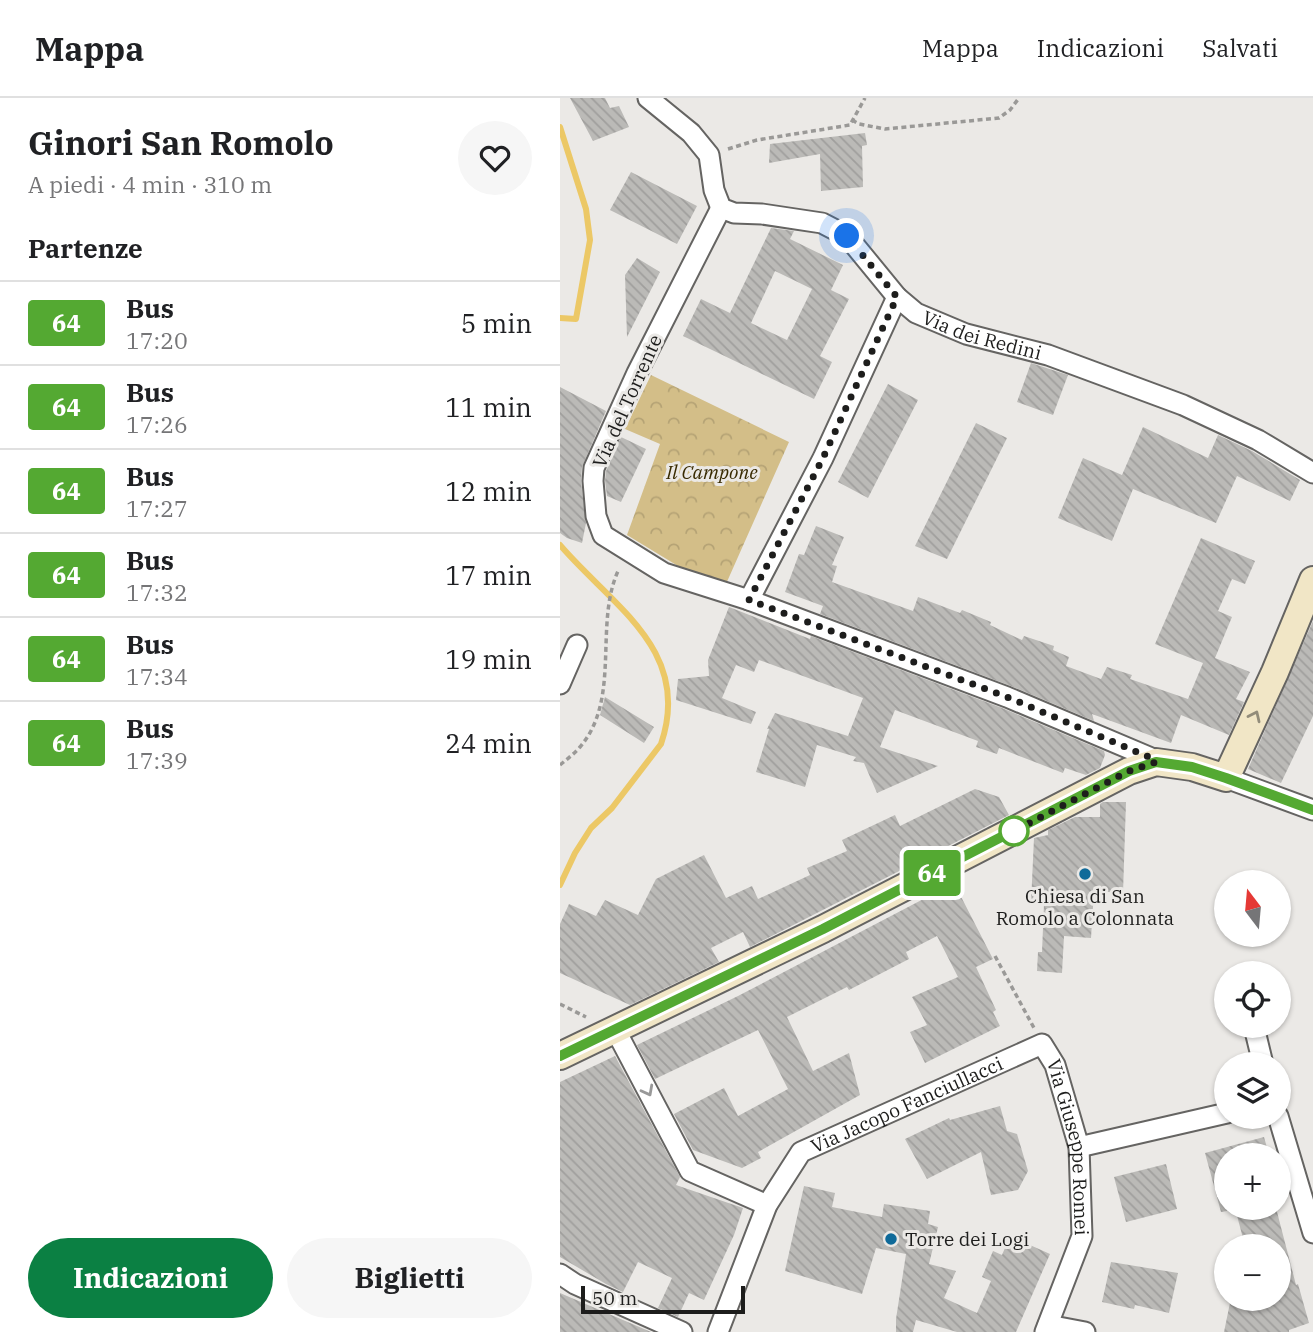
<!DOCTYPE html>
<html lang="it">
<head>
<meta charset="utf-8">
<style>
	:root { --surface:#fff; --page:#f6f6f6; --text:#202124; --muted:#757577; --line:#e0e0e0; --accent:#0b8043 }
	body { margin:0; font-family:"IBM Plex Serif",serif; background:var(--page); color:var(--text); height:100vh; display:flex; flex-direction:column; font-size:26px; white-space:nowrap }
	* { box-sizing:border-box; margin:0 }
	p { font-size:23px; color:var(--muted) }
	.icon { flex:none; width:38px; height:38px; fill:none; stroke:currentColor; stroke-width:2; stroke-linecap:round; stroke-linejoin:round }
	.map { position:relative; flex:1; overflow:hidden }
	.panel { display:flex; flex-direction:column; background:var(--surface); width:560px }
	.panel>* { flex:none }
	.badge { padding:0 14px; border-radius:5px; font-size:24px; line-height:46px }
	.needle { width:46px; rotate:344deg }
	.controls { position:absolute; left:654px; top:772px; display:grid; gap:14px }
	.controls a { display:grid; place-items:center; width:77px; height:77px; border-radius:50%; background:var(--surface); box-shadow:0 2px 5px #0004; font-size:35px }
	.scale { position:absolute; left:21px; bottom:18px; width:164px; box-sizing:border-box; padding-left:7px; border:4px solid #1d1d1c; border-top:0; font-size:19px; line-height:24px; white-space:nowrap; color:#1d1d1c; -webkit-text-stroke:5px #ebe9e6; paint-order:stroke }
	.you { position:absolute; width:35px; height:35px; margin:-18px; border:5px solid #fff; border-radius:50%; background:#1a73e8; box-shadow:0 0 0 10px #1a73e833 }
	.map>.badge { position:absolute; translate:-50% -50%; box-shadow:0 0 0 4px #fff }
	h2 { padding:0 28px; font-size:26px; line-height:63px }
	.round { display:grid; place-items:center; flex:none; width:74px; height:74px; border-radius:37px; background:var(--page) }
	.head { display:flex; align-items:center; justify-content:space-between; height:119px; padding:0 28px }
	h1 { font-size:33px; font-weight:700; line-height:52px }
	.primary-button { display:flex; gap:14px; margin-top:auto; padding:14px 28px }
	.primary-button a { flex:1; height:80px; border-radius:42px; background:var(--accent); color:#fff; font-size:28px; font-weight:700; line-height:80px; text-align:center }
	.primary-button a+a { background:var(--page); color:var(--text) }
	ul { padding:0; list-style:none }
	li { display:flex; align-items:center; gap:21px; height:84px; padding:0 28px; border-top:2px solid var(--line) }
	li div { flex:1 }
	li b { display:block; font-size:26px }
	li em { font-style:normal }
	li .badge { min-width:77px; font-weight:700; text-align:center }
	header { display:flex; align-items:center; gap:42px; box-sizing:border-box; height:98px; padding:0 35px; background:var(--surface); border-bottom:2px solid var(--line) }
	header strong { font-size:33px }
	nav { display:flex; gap:38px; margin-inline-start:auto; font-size:24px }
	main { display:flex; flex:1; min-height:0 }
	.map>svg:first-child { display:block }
	.park { fill:url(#park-crowns) }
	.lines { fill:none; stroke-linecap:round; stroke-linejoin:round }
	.stream { stroke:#ecc866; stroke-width:6 }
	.building { fill:url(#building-back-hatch); fill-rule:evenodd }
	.street-casing { stroke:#656462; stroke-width:23 }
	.secondary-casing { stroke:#656462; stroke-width:30 }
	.path { stroke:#9a9997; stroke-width:3.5; stroke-dasharray:5 3.5; stroke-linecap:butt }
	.street { stroke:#fff; stroke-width:19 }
	.secondary { stroke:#f1e6c6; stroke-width:26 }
	.oneway { stroke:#928c7a }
	.oneway2 { stroke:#999 }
	.line-casing { stroke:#fff; stroke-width:16 }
	.line { stroke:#54a932; stroke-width:10 }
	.walk { stroke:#1d1d1c; stroke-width:7; stroke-dasharray:0 12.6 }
	.stop-dot { fill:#fff; stroke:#54a932; stroke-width:3.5 }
	.poi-dot { fill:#0f6a99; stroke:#ebe9e6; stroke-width:2.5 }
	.labels { text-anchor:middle; stroke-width:6; stroke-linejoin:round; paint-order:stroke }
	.street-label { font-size:19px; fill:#1d1d1c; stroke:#ebe9e6 }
	.park-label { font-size:19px; font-style:italic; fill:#382a00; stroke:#ebe9e6 }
	.poi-label { font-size:19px; fill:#1d1d1c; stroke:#ebe9e6 }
</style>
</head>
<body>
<header>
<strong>Mappa</strong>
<nav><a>Mappa</a><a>Indicazioni</a><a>Salvati</a></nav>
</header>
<main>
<section class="panel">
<div class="head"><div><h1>Ginori San Romolo</h1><p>A piedi · 4 min · 310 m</p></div><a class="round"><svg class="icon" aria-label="heart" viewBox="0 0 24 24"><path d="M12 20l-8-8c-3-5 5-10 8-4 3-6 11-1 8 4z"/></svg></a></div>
<h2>Partenze</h2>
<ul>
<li><span class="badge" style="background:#54a932;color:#fff">64</span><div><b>Bus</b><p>17:20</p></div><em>5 min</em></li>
<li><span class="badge" style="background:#54a932;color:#fff">64</span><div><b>Bus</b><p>17:26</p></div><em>11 min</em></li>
<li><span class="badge" style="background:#54a932;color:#fff">64</span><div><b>Bus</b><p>17:27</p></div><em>12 min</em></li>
<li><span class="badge" style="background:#54a932;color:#fff">64</span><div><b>Bus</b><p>17:32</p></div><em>17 min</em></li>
<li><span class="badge" style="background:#54a932;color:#fff">64</span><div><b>Bus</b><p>17:34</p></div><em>19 min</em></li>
<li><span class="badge" style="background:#54a932;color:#fff">64</span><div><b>Bus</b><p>17:39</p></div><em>24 min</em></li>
</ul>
<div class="primary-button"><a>Indicazioni</a><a>Biglietti</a></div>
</section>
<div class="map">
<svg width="753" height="1234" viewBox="0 0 753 1234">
	<defs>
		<pattern id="park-crowns" width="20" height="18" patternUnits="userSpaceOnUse" patternTransform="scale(1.75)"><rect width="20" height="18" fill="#d3be88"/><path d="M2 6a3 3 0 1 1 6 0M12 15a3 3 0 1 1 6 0" fill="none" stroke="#b5a375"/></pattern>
		<pattern id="building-back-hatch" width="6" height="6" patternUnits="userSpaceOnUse" patternTransform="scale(1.75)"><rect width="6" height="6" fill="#bbbab7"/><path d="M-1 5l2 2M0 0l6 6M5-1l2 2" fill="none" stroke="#a09f9d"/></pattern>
	</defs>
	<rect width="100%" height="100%" fill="#ebe9e6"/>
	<path class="park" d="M91,277L229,344L166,486L118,468L67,437L100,346L65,331Z"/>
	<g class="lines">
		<path class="stream" d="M0,29L26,111L30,142L16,221L0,220
			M0,447C52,508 133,552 101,646L52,710L31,730L15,755L0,787"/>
	</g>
	<path class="building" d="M10,0H45L50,10L59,8L69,29L33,43Z
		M305,35L307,47L302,48L303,89L261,93L260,56L209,65L210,46Z
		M71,74L137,108L117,146L50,112Z
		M211,130L234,133L230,141L283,167L271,192L289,201L260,258L272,264L254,301L123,238L141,201L170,215ZM215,173L252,191L227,242L191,225Z
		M77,160L100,174L67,239L65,177Z
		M471,265L508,277L493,317L457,304Z
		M328,286L358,302L308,400L278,384Z
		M0,289L46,313L22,369L21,384L26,425L22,445L7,440L0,435Z
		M416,325L447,340L387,461L355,448Z
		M583,329L648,360L658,337L692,353L740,382L730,403L677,378L656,425L573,391L552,443L498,420L523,360L562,377Z
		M61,339L86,351L61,404L47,398L45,383L46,373Z
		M256,428L284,439L272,467L277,468L272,484L353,513L358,499L400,515L402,512L431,524L430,527L462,542L464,538L494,548L493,552L509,559L506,568L541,581L547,569L572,577L570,581L628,601L643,565L595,546L641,440L695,463L685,486L672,481L658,513L672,519L655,560L690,574L676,601L684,604L669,637L621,617L611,645L532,616L534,623L451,588L260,516L263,508L225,494L239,456L244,457Z
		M169,509L250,541L251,538L442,610L544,653L545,657L540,670L526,677L505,670L503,675L439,650L437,656L416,649L418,643L335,612L320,649L378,668L317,695L304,665L293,663L296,659L257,647L245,689L196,674L209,631H207L215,615L288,638L303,600L199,562L194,574L176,567L162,600L196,614L191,626L116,602L118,581L149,578L148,562Z
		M753,523V618L721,685L688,671Z
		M45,599L94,629L84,645L40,617Z
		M415,691L439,699L449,717L190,849L183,834L151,850L159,864L70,907L0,875V826L9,806L36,818L45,802L78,817L96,781L144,757L166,800L192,788L198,801L250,777L247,770L287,753L282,742L335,717L340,728Z
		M543,704H566L563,795L534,793L531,840L504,838L502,875L477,873L478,854H482L484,806L471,805L474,740L488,737V732L515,719H540V706Z
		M394,785L433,861L416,869L436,912L433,914L440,928L365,965L350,934L367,927L352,899L398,879L377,838L346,854L349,861L289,892L287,889L227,919L253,973L289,955L300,997L198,1054L201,1060L182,1070L133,1052L114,1016L164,990L178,1018L228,991L198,932L95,981L77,947L178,898Z
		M55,958L120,1079L116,1087L183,1110L174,1137L144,1202L129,1195L118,1219L98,1210L112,1180L78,1164L63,1194L46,1186L0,1159V984Z
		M440,1008L447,1033L457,1036L468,1073L458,1092L431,1097L421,1054L367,1081L345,1041L389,1020L390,1022Z
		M704,1039L709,1057H667V1113L661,1114L645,1055Z
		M606,1066L617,1111L566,1124L554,1079Z
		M244,1088L275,1095L272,1109L322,1119L324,1106L370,1113L368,1126L378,1129L369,1166L396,1173L384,1200L417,1215L431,1183L422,1179L433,1153L442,1157L450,1138L490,1156L456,1234H397L356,1222L353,1234H336V1221L346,1156L316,1150L302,1196L225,1173Z
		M675,1110H716L736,1187L738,1186L749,1225L729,1232V1234H664L671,1200H719V1148H685Z
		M551,1164L618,1175L609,1215L575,1207L574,1211L542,1204Z
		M0,1195L91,1234H92H0Z"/>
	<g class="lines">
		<defs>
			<g id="street">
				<path id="s1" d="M88,0L131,35L149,57L154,92L161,110L174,115L202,116L262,125L287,138L337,199L356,215L406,236L488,257L623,307L698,342L753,375"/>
				<path d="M161,110L77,275L34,370L33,383L36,418L43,437L104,475L189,502L447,599L589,659L596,664"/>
				<path d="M189,502L263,360L337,199"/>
				<path d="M0,586L17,547"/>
				<path d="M666,680L753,712"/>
				<path d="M56,933L130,1073L207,1107"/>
				<path d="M696,937L703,966"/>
				<path d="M718,1018L753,1135"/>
				<path d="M519,1049L667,1015"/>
				<path d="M0,1176L15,1186L122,1234"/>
				<path d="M488,1227L525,1234"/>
				<path id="s2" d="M158,1234L207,1107L241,1054L482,946L495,967L519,1049L522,1138L485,1234"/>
			</g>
			<path id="secondary" d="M0,958L263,831L569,673L596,664L632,669L666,680L715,574L753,482"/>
		</defs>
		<use href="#street" class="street-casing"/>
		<use href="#secondary" class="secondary-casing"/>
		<path class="path" d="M292,22L299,26L325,31L439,20L450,12L459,0
			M168,51L197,42L290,27L305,0
			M0,667C7,661 14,656 20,649C62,600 33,525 59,471
			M435,858L474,930
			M0,906L26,919"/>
		<use href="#street" class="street"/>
		<use href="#secondary" class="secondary"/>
	</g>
	<defs><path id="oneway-chevron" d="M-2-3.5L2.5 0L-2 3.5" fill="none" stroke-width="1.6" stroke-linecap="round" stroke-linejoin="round" transform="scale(1.75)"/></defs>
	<use class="oneway" href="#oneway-chevron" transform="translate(695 618) rotate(-65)"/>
	<use class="oneway2" href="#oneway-chevron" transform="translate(88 993) rotate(62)"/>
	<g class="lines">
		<defs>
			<path id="line" d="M0,958L263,831L569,673L596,664L632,669L666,680L753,712"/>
		</defs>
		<use href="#line" class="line-casing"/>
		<use href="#line" class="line"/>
		<path class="walk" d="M287,138L337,199L263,360L189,502L447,599L589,659L596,664L569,673L454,733"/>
	</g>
	<circle class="stop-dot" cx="454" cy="733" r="14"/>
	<g class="poi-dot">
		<circle cx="525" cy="776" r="7"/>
		<circle cx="331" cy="1141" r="7"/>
	</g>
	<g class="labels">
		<g class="street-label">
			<text dy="7" stroke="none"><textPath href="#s1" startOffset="443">Via dei Redini</textPath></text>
			<text transform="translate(67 303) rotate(-66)" y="7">Via del Torrente</text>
			<text dy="7" stroke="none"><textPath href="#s2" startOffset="315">Via Jacopo Fanciullacci</textPath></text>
			<text dy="7" stroke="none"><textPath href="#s2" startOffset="572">Via Giuseppe Romei</textPath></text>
		</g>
		<g class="park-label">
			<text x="152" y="381">Il Campone</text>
		</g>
		<g class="poi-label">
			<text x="525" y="805">Chiesa di San<tspan x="525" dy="22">Romolo a Colonnata</tspan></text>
			<text x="345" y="1148" text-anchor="start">Torre dei Logi</text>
		</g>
	</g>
</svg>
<div class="controls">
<a><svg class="needle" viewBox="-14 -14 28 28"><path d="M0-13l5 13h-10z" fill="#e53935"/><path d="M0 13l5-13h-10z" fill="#757577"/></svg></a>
<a><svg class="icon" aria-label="locate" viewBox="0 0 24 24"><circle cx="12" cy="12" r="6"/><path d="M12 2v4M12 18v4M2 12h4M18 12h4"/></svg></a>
<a><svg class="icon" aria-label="layers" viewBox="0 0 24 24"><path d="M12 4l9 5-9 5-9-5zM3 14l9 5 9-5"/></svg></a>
<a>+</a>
<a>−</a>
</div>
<div class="scale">50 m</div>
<div class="you" style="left:287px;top:138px"></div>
<b class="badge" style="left:372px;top:775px;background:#54a932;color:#fff">64</b>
</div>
</main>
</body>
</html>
